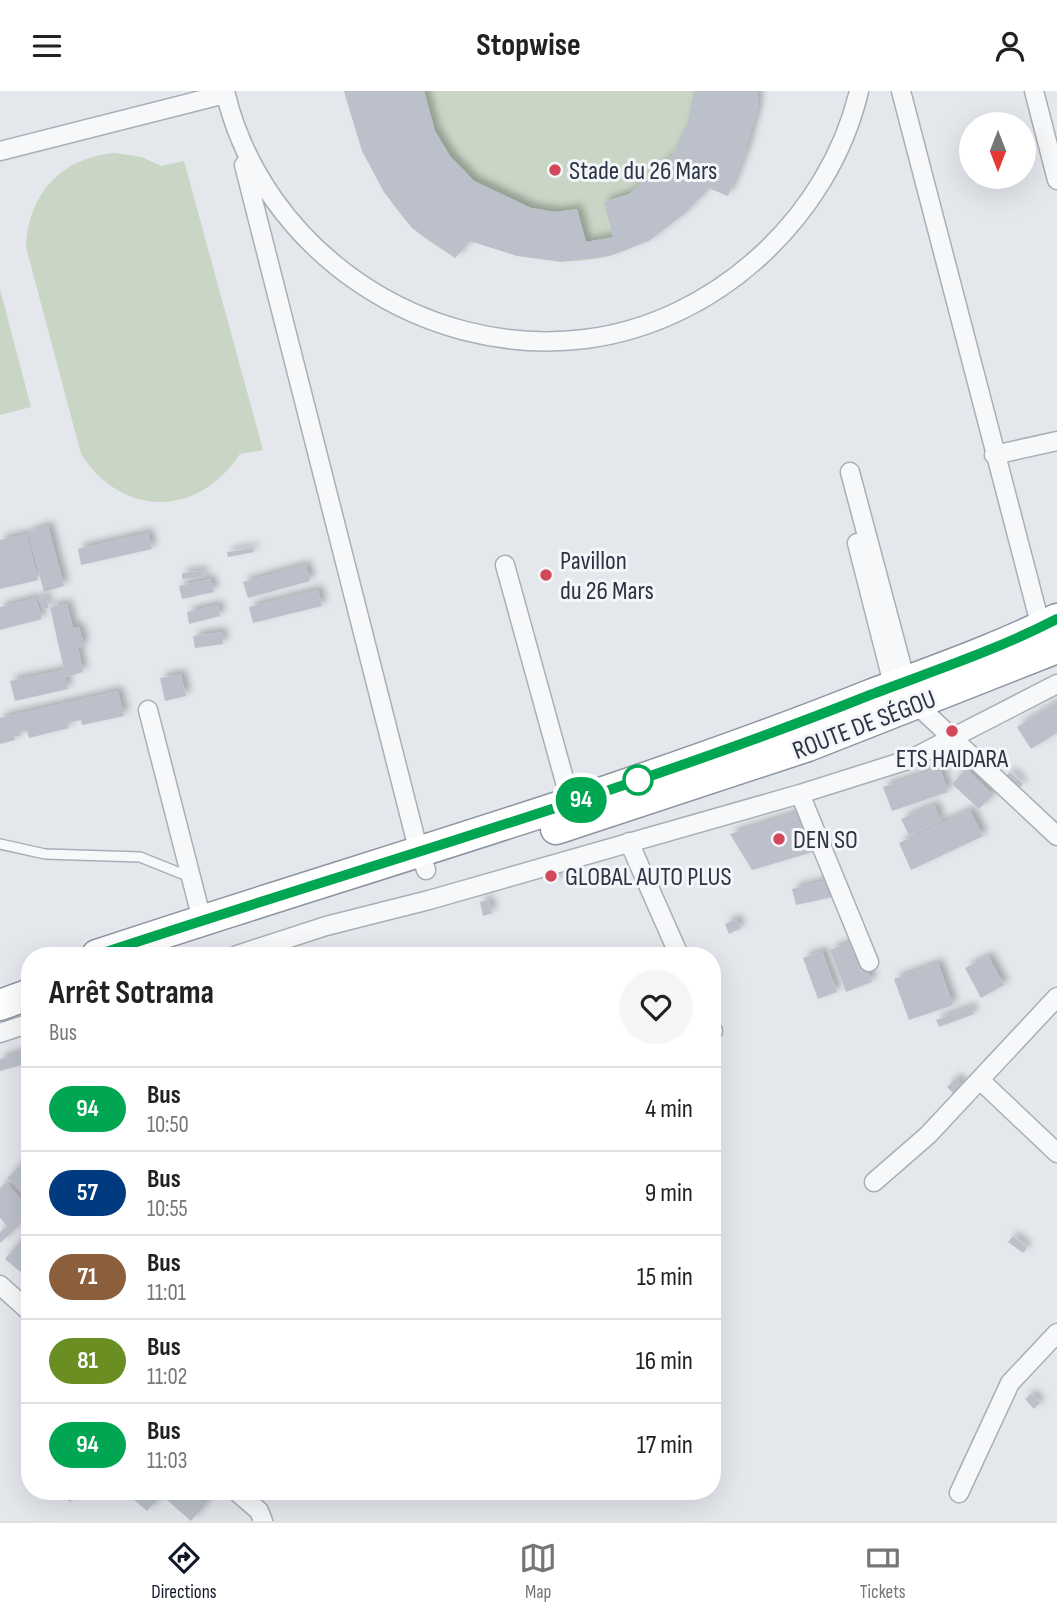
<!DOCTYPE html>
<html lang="en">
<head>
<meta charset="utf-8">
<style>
	:root { --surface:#fff; --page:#f6f6f6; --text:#222; --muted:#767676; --line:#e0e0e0; --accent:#111827 }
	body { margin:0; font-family:"Sofia Sans Condensed",sans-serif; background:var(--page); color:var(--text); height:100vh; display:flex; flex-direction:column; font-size:26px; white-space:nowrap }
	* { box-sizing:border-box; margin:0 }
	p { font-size:23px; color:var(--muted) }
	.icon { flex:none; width:38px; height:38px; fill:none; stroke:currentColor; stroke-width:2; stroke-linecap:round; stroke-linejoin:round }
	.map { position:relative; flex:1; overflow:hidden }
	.sheet { position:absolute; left:21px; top:856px; width:700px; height:553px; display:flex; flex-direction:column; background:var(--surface); border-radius:28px; box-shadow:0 7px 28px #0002 }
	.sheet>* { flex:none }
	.badge { padding:0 14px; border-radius:23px; font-size:24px; line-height:46px }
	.needle { width:46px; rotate:180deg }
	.controls { position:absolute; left:959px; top:21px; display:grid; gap:14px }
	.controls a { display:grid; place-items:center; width:77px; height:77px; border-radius:50%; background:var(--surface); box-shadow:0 7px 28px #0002; font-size:35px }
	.map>.badge { position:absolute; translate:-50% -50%; box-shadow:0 0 0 4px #fff }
	.round { display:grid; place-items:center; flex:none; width:74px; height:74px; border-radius:37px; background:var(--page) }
	.overview { display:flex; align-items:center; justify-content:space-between; height:119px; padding:0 28px }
	h1 { font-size:33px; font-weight:700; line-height:52px }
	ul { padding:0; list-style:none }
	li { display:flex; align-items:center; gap:21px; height:84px; padding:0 28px; border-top:2px solid var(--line) }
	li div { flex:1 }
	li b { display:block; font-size:26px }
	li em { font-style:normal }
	li .badge { min-width:77px; font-weight:700; text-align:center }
	header { display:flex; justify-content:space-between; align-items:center; height:91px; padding:0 28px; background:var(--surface); font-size:32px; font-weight:700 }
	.tabs { display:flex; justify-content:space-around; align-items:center; height:98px; border-top:2px solid var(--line); background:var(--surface); font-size:19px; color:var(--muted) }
	.tabs a { display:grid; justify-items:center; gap:4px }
	.tabs .current { color:var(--accent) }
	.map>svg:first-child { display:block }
	.green { fill:#c9d6c5 }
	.building { fill:#bbc0ca; filter:url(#shadow) }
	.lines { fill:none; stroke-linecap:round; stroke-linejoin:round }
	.lane-casing { stroke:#a9aeb7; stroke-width:12 }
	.street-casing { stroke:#a9aeb7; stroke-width:21 }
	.highway-casing { stroke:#8b94a3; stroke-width:33 }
	.lane { stroke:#f7f8fa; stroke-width:9 }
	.street { stroke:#f7f8fa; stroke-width:18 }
	.highway { stroke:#fff; stroke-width:30 }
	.line-casing { stroke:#fff; stroke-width:16 }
	.line { stroke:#00a651; stroke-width:10 }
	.poi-dot { fill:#d1495b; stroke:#f4f6f9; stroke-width:2.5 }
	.stop-dot { fill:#fff; stroke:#00a651; stroke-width:3.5 }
	.labels { text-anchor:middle; stroke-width:6; stroke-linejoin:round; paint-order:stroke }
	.poi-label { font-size:26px; fill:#2b3445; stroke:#f4f6f9; text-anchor:start }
	.street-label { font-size:26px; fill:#2b3445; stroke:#f4f6f9 }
</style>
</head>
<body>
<header><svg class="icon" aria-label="menu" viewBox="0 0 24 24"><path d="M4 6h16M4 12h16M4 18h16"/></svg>Stopwise<svg class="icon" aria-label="person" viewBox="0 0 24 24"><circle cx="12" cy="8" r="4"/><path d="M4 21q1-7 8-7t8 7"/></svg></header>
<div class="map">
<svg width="1057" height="1430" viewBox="0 0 1057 1430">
	<defs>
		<filter id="shadow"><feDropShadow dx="5" dy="-5" stdDeviation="3.5" flood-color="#0004"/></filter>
	</defs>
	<rect width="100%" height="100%" fill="#e4e7ec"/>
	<path class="green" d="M344,0H758C756,37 742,71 728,105L709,97C631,179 575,184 470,150L455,167C441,157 423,148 411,135C375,97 358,50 344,0Z
		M114,62L142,66L161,75L184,70L263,359L240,363C198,427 122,427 81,363L26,156C28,103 61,67 114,62Z
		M0,198L31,316L0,324Z"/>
	<path class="building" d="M344,0H424L435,40L450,65L474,90L531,117L556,121L577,118L586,151L613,146L604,111L629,103L672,65L687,34L694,0H758L757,19L745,62L728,105L709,97L684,123L649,150L609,165L562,171L517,165L470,150L455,167L412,137L384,101L362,60Z
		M48,435L64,495L44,501L28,441Z
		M148,442L152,458L81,474L78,458Z
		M27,443L38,489L0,498V449Z
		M253,457L254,461L228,466L227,461Z
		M306,474L310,490L248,507L243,491Z
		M203,480L204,486L182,488V482Z
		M210,488L214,501L182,508L179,495Z
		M318,499L322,515L253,532L249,516Z
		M44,505L49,516L43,519L38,507Z
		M36,507L42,528L0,539V516Z
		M67,513L73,537L79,536L84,555L78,557L83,581L65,586L68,598L15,610L10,590L64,579L50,516Z
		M218,514L220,525L189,533L187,521Z
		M222,541L223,553L195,557L193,545Z
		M181,583L186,605L165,610L160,587Z
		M118,600L124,625L82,634L81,629L67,632L69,637L29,647L27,640L20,641V645H14L15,649L0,653V627Z
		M1057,611V642L1031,658L1017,636Z
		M940,677L948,701L892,720L883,696Z
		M966,678L993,704L979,718L952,693Z
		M1010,681L1023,693L1019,697L1006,685Z
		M934,714L941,730L909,744L901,728Z
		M970,719L983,745L911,779L899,752Z
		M797,722L813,761L752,779L730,743Z
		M557,780L559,789L547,792L545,784Z
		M833,788L837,805L796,814L792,798Z
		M488,809L492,822L483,825L480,811Z
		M736,828L741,837L729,843L725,833Z
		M856,849L872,891L846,901L830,859Z
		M822,860L837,901L818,908L803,867Z
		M988,865L1004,894L981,907L965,877Z
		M938,872L953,914L909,929L894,888Z
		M971,916L974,923L939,936L936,929Z
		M30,960V981H27L25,973L0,980V968Z
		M956,987L964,995L955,1004L947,996Z
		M30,1065V1107L7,1087Z
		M6,1091L30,1119L17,1131L20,1134L0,1152V1141L7,1135L0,1127V1097Z
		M1013,1145L1027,1157L1023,1162L1008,1151Z
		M22,1148L30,1154V1189L5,1168Z
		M1031,1303L1040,1312L1034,1318L1025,1308Z
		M58,1400H76L78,1402L70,1411Z
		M140,1400H165L147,1420L133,1408Z
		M175,1400H197L208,1410L191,1430L167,1409Z"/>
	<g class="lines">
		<defs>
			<path id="lane" d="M0,753L45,763L140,766L190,786"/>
			<path id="street" d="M225,0C262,159 423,268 585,248C715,232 829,127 859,0
				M901,0L1043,544
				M1034,0L1057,89
				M0,60L225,3
				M244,74L415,746L426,779
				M994,364L1057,350
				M850,381L906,591L916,613L1057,745
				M857,452L895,601
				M505,474L573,720
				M148,619L202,829
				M800,703L869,871
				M629,751L679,864
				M237,864L326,835L429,809L800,703L911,668L1057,593
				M712,939L713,940
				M0,942L30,932
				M980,989L1057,1062
				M874,1091L928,1044L1057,906
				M0,1194L30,1221
				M236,1400L259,1420L263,1430
				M959,1402L1010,1292L1057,1242"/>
			<path id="highway" d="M556,738L808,655L1057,557
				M97,864C355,778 617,705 870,604C933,580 997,558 1057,528
				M0,914L30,903"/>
		</defs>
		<use href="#lane" class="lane-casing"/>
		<use href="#street" class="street-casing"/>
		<use href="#highway" class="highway-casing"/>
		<use href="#lane" class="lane"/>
		<use href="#street" class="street"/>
		<use href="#highway" class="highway"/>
	</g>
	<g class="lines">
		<defs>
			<path id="line" d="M97,864C355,778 617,705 870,604C933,580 997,559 1057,528"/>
		</defs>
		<use href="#line" class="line-casing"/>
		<use href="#line" class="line"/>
	</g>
	<g class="poi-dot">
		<circle cx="555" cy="79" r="7"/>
		<circle cx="546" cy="484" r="7"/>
		<circle cx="952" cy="640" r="7"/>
		<circle cx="779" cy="748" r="7"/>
		<circle cx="551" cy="785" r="7"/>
	</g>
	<circle class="stop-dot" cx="638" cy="689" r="14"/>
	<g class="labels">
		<g class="poi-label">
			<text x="569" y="88">Stade du 26 Mars</text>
			<text x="560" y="478">Pavillon<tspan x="560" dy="30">du 26 Mars</tspan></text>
			<text x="952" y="676" text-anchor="middle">ETS HAIDARA</text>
			<text x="793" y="757">DEN SO</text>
			<text x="565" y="794">GLOBAL AUTO PLUS</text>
		</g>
		<g class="street-label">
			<text transform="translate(864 633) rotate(-21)" y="9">ROUTE DE SÉGOU</text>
		</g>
	</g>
</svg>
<div class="controls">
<a><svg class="needle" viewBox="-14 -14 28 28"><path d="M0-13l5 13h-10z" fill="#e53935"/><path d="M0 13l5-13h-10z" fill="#767676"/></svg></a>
</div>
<b class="badge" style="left:581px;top:709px;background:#00a651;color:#fff">94</b>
<section class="sheet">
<div class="overview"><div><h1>Arrêt Sotrama</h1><p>Bus</p></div><a class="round"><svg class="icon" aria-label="heart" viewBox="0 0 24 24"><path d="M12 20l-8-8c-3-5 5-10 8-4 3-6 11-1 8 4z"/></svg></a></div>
<ul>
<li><span class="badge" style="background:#00a651;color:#fff">94</span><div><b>Bus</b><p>10:50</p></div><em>4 min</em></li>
<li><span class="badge" style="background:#003b80;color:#fff">57</span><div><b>Bus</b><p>10:55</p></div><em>9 min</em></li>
<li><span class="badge" style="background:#8b5e3c;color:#fff">71</span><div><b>Bus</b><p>11:01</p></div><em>15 min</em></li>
<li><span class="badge" style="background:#6b8e23;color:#fff">81</span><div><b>Bus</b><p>11:02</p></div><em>16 min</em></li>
<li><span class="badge" style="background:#00a651;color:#fff">94</span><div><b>Bus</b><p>11:03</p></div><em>17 min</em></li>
</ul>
</section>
</div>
<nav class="tabs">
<a class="current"><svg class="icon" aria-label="directions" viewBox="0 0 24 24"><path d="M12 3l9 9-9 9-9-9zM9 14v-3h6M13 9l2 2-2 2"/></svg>Directions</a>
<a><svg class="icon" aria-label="map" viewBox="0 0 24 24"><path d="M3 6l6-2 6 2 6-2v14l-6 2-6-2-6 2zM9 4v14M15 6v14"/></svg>Map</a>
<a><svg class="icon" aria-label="tickets" viewBox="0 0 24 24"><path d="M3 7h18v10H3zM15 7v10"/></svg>Tickets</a>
</nav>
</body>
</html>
